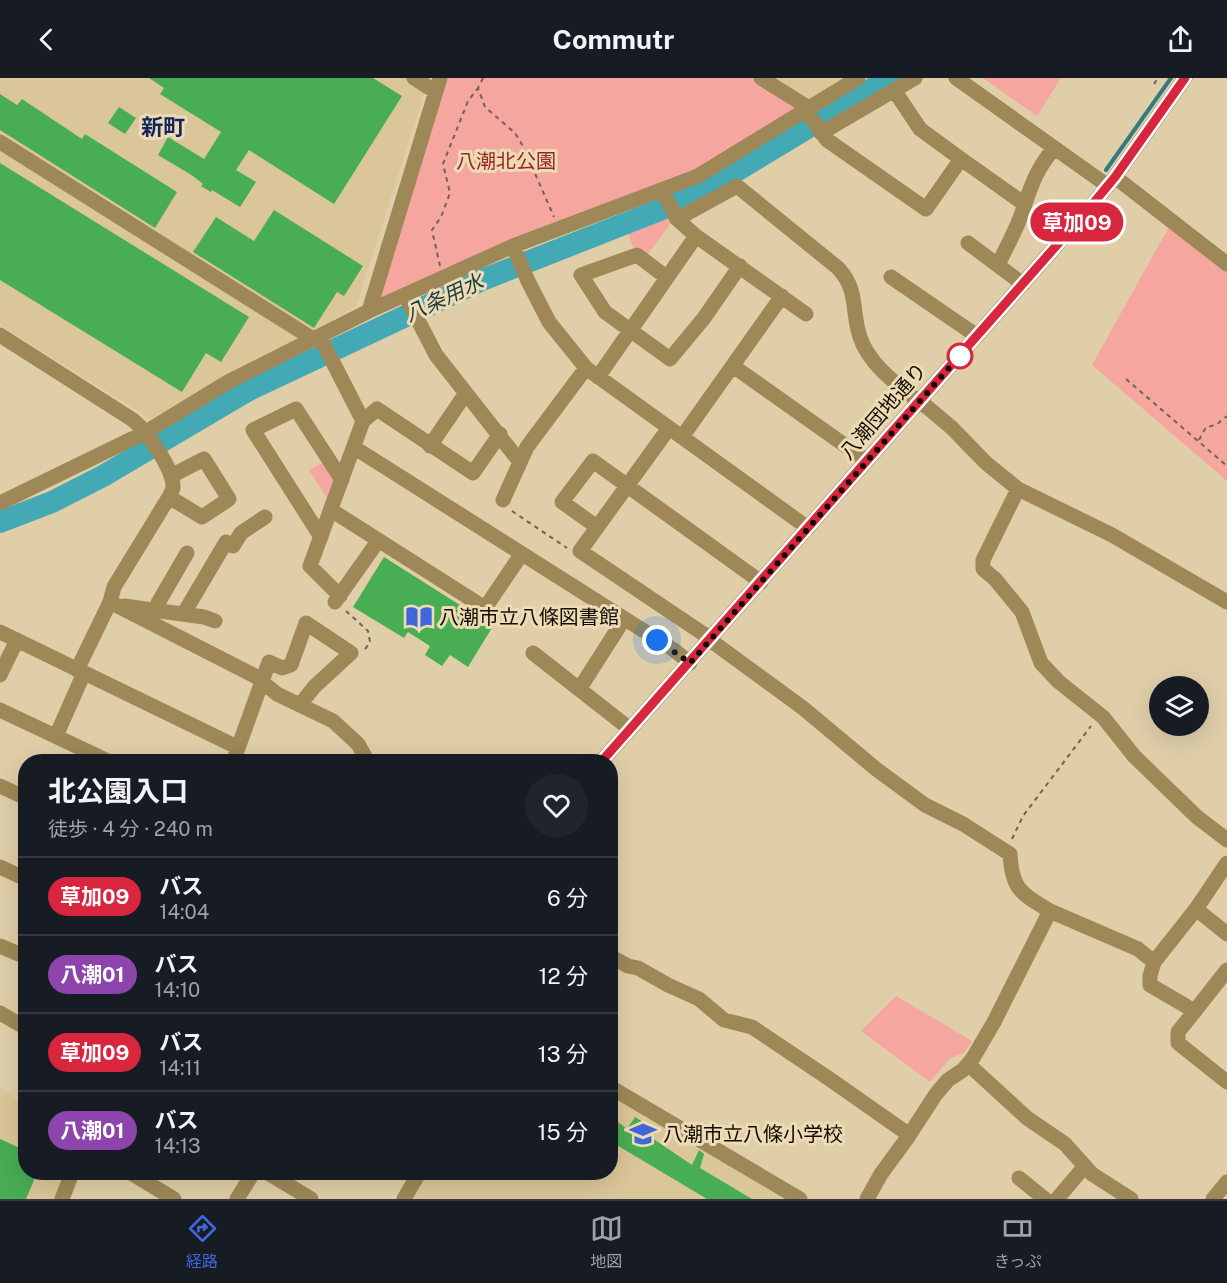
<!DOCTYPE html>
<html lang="ja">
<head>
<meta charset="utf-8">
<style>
	:root { --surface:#171b24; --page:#20242c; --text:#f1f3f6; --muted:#9ea1a6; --line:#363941; --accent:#3e68d9 }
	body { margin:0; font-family:"Public Sans","Noto Sans JP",sans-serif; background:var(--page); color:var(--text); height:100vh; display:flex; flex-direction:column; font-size:22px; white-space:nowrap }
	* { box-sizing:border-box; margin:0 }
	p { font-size:20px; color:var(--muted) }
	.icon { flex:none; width:33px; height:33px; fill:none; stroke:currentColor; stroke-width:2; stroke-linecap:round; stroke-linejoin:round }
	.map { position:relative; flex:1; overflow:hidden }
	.drawer { position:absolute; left:18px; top:676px; width:600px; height:426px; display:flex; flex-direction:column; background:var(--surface); border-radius:24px; box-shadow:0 6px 24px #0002 }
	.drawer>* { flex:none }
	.badge { padding:0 12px; border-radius:20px; font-size:21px; line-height:39px }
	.buttons { position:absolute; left:1149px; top:598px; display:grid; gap:12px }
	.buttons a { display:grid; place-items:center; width:60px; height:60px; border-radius:50%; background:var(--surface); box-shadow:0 6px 24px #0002; font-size:30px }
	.you { position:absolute; width:30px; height:30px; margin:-15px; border:4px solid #fff; border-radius:50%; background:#1a73e8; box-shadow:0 0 0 9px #1a73e833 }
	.map>.badge { position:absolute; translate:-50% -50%; box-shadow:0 0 0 3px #fff }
	.round { display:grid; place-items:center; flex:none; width:63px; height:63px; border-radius:32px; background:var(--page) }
	.overview { display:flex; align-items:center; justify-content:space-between; height:102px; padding:0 30px }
	h1 { font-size:28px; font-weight:700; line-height:45px }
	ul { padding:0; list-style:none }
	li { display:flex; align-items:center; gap:18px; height:78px; padding:0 30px; border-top:2px solid var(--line) }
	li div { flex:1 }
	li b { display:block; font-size:22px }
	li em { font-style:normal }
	li .badge { min-width:66px; font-weight:700; text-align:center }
	header { display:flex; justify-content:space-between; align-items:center; height:78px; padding:0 30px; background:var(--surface); font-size:27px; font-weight:700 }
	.tabs { display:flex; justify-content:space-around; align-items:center; height:84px; border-top:2px solid var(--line); background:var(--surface); font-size:16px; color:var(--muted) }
	.tabs a { display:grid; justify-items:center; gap:3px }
	.tabs .current { color:var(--accent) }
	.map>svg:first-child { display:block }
	.built { fill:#dbc699 }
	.green { fill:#f5a79f }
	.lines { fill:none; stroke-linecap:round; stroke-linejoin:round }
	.stream { stroke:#347b7f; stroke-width:4 }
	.river { stroke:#43aab5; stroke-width:22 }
	.building { fill:#48ad53 }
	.path { stroke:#70654e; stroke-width:2; stroke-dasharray:4.5 4.5; stroke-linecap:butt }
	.minor { stroke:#9e8857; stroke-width:15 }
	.line-casing { stroke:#fff; stroke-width:14 }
	.line { stroke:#d7263d; stroke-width:9 }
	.walk { stroke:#120c02; stroke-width:6; stroke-dasharray:0 10.8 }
	.stop-dot { fill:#fff; stroke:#d7263d; stroke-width:3 }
	.labels { text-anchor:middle; stroke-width:6; stroke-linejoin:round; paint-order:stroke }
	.park-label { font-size:20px; fill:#9a2727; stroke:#eddbb5 }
	.street-label { font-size:20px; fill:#120c02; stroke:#eddbb5 }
	.poi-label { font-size:20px; fill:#120c02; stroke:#eddbb5; text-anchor:start }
	.water-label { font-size:21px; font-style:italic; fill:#1d3c40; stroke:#eddbb5 }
	.quarter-label { font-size:22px; font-weight:bold; fill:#14275d; stroke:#eddbb5 }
</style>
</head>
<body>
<header><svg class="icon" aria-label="back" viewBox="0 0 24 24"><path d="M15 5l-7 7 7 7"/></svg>Commutr<svg class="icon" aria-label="share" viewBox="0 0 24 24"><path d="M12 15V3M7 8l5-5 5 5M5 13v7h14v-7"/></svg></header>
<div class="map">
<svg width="1227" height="1121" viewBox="0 0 1227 1121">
	<rect width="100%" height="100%" fill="#dfcea8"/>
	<path class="built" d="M0,0H429L356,229L151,341L0,247Z
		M772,0H848L810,24Z
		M0,1010L25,1027L26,1095H68L58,1121H0Z
		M611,1018L786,1121H414L427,1095H610Z"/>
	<path class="green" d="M444,0H752L800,31L694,95L377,226Z
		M983,0H1061L1037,38Z
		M669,129L674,141L642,184L636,179L626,147Z
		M1170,147L1227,188V403L1092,287Z
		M327,382L337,398L329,423L309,392Z
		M896,918L972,963L964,975L950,980L930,1004L861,953Z"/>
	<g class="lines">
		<path class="stream" d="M1106,92L1171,0"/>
		<path class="river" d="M0,444L52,424L103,398L247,313L482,202L695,118L890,0"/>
	</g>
	<path class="building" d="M149,0H373L402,18L334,126L249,72L236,92L256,104L240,129L212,112L211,114L201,108L203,106L193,98L158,77L168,59L204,81L221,54L160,16L164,10Z
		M0,16L17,27L22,21L82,61L85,56L177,114L155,150L0,52Z
		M119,29L136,40L125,56L108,45Z
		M0,85L249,239L221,284L206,275L182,314L0,202Z
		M274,132L363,188L344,218L337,214L314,250L193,174L216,139L254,163Z
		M384,479L493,548L468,589L450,577L442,588L425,577L430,568L408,554L404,560L353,529Z
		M610,1038L627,1051L635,1039L657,1053L652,1060L692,1087L699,1072L704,1076L700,1090L752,1121H707L610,1063Z
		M0,1061L22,1071L26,1077V1095H37L26,1121H0Z"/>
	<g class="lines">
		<path class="path" d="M483,0L478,10L485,29L515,55L523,68L554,139
			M1154,6L1158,0
			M440,188L432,152L441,139L450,115L443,86L468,23L478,10
			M1126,301L1227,388
			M1199,362L1206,349L1216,347L1227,338
			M512,433L567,470
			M346,533L368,553L370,564L364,573
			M1012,761L1023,738L1091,648"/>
		<path class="minor" d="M414,0L436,14
			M761,0L809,30
			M956,0L1108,108
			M894,12L920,51L961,81
			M806,33L827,62L926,131L961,81L1023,125
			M821,55L915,0
			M0,64L313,261
			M1115,99L1227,186
			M662,112L677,141L696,158L806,236
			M677,141L737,108L838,190C859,212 851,233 860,259C869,287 898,307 919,324
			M968,165L1023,206
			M513,168L528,203L549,244L586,290L808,450
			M998,187C1005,172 1014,156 1020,140C1031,110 1033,96 1054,70
			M666,199L637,177L581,197L605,234L670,281L704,240L740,188
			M891,199L977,258
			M405,217L436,277L520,384
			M369,233L440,0
			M0,257L133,342C147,354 174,391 173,410C172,413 171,416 169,419L114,509L110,524L77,592
			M320,259L363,343L310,488L340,518
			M733,288L867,383
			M598,299L696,158
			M920,323L952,350L986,385L1018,411L1112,457L1227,524
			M363,343L377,331L473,395L500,356
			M669,350L580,473L711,561
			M682,359L782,218
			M430,368L466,315
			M355,370L674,572L690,585
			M1018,411L983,482V491L995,501L1022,534L1041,585L1059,604L1103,639L1134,678L1197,739L1227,762
			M169,419L202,439L229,421L204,381L171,398
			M503,422L527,369L586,290
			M0,425L146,354L228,304L369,233L513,168L698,98L858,0
			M331,432L485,530L521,477
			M597,449L562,424L593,383L761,504
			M321,459L253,352L296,331L342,402
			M110,524L255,598L277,616L333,643L358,666L368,684
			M335,524L378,463
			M124,528L204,539L215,543
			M156,532L158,525L187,475
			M186,536L187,530L226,464L233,468L241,455L265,439
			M0,554L237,669
			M710,562L803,630L876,691L925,727L963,746L1010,776C1012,811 1020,815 1050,833L1138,871L1154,884
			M533,575L630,651
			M0,597L17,562
			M580,610L624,541
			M0,632L110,684
			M56,658L84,595
			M233,684L269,584L282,590L291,587L306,545L351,575L314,609L300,627
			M601,684L1086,134L1115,99L1185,0
			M0,708L26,720
			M1227,785L1196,831L1154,884L1150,898V907L1186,928L1194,934L1178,954V965L1227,1004
			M0,789L26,801
			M1196,831L1227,856
			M0,868L26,879
			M610,878L628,888L638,890L668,907L699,921L724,942L752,949L831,1002L908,1056
			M1194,934L1227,892
			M0,935L26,950
			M968,986L1027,1040L1065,1066L1092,1096L1131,1121
			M610,1009L800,1121
			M131,1095L174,1121
			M268,1095L311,1121
			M1019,1100L1045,1121
			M62,1121L72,1095
			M237,1121L253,1095
			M404,1121L419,1095
			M867,1121L881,1096L908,1059L936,1016L948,1002L963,992L973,980L994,944L1050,833
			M1057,1121L1084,1089
			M1213,1121L1227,1104"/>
	</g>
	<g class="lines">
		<defs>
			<path id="line" d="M601,684L1086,134L1115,99L1185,0"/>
		</defs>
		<use href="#line" class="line-casing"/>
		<use href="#line" class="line"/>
		<path class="walk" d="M657,562L690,585L963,274L960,278"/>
	</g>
	<defs>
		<symbol id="library-bare" viewBox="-9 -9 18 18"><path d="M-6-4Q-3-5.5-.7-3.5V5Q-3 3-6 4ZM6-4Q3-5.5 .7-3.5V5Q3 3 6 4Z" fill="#3e68d9" stroke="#eddbb5" stroke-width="2.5" paint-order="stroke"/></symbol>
		<symbol id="school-bare" viewBox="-9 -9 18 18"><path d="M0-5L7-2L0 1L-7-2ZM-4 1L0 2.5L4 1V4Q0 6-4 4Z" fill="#3e68d9" stroke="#eddbb5" stroke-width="2.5" paint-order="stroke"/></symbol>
	</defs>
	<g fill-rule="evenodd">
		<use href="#library-bare" x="400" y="520" width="38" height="38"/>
		<use href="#school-bare" x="624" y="1037" width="38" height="38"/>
	</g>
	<circle class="stop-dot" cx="960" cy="278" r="12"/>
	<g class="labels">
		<g class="park-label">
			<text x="506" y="90">八潮北公園</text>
		</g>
		<g class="street-label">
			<text transform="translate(883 333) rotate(-49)" y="7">八潮団地通り</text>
		</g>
		<g class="poi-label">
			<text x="439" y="546">八潮市立八條図書館</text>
			<text x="663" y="1063">八潮市立八條小学校</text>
		</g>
		<g class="water-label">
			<text transform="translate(444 220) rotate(-25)" y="7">八条用水</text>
		</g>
		<g class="quarter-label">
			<text x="163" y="57">新町</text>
		</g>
	</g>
</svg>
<div class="buttons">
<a><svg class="icon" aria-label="layers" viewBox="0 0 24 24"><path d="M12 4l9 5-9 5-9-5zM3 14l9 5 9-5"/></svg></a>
</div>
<div class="you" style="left:657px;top:562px"></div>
<b class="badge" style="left:1077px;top:144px;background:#d7263d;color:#fff">草加09</b>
<section class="drawer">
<div class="overview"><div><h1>北公園入口</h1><p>徒歩 · 4 分 · 240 m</p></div><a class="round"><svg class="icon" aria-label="heart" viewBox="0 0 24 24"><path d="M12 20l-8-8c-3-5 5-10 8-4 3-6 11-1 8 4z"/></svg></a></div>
<ul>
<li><span class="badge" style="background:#d7263d;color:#fff">草加09</span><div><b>バス</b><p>14:04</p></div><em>6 分</em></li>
<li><span class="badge" style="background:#8e44ad;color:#fff">八潮01</span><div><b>バス</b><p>14:10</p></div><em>12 分</em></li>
<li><span class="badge" style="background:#d7263d;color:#fff">草加09</span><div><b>バス</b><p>14:11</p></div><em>13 分</em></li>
<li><span class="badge" style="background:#8e44ad;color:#fff">八潮01</span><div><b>バス</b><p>14:13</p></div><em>15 分</em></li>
</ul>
</section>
</div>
<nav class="tabs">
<a class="current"><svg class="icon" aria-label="directions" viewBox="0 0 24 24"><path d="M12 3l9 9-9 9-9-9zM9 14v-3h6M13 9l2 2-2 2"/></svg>経路</a>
<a><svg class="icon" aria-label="map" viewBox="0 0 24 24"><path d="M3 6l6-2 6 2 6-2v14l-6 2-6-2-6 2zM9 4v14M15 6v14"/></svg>地図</a>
<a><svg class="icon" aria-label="tickets" viewBox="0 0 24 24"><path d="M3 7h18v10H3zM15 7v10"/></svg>きっぷ</a>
</nav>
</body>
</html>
